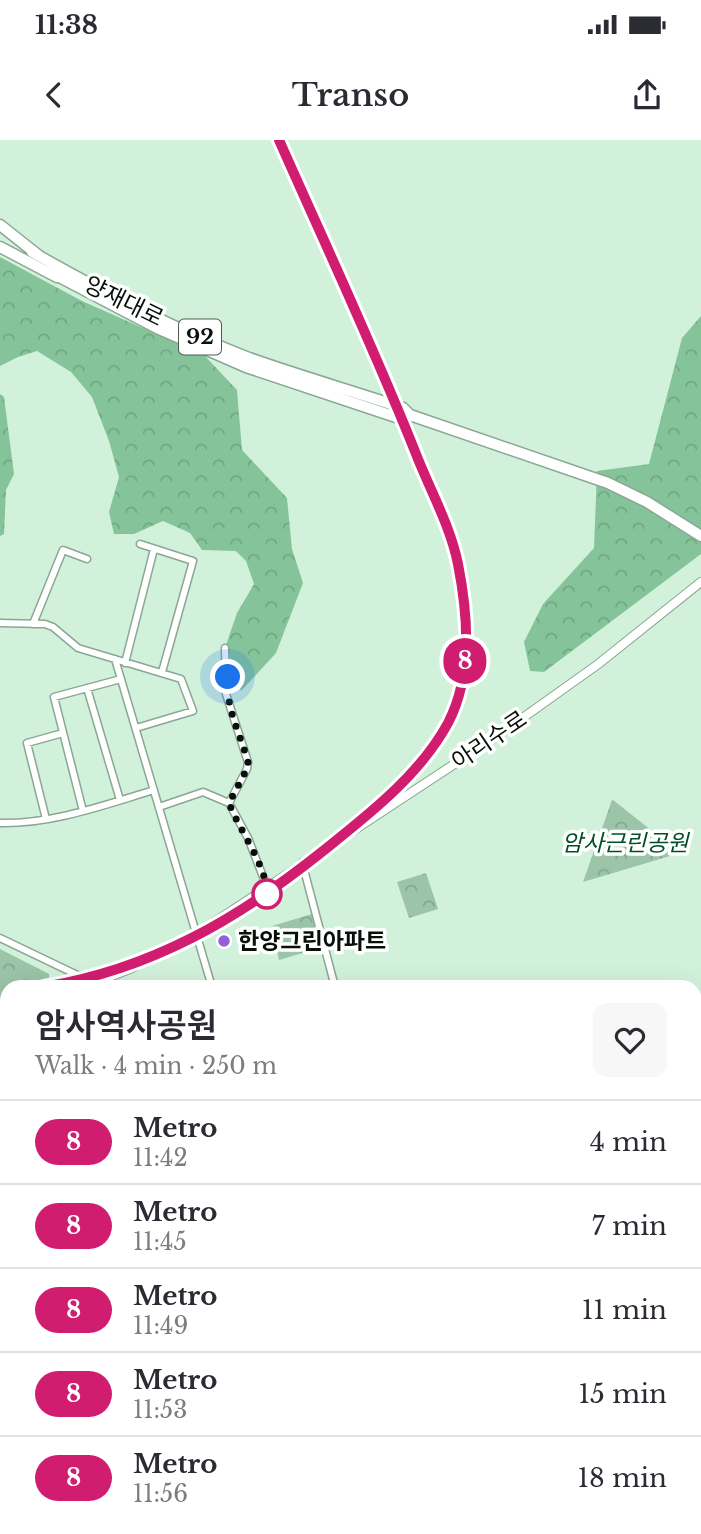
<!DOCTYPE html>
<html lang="en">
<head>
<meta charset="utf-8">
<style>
	:root { --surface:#fff; --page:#f7f7f7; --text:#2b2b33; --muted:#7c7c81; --line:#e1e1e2 }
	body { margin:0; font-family:"Libre Baskerville","Noto Sans KR",serif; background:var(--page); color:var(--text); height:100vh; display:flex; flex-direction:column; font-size:26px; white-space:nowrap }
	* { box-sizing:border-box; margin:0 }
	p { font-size:23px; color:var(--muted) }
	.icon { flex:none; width:38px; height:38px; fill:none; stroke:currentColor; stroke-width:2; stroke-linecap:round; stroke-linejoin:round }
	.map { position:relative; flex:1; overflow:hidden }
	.side { position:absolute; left:0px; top:840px; width:702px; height:555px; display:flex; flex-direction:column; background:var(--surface); border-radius:21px 21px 0 0; box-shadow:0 7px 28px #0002 }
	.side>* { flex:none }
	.badge { padding:0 14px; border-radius:23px; font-size:24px; line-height:46px }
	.you { position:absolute; width:35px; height:35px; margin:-18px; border:5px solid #fff; border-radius:50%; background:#1a73e8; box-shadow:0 0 0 10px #1a73e833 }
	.map>.badge { position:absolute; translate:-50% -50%; box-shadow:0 0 0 4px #fff }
	.round { display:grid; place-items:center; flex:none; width:74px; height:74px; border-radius:14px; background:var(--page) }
	.summary { display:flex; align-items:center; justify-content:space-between; height:119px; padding:0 35px }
	h1 { font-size:33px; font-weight:600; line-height:52px }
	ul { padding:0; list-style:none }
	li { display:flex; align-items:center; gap:21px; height:84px; padding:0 35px; border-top:2px solid var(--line) }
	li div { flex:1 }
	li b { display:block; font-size:26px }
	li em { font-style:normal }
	li .badge { min-width:77px; font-weight:700; text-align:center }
	.status { display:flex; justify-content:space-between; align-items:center; height:49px; padding:0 35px; background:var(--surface); direction:ltr }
	.status svg { height:19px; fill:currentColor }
	header { display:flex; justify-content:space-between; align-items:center; height:91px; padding:0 35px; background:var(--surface); font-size:32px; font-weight:600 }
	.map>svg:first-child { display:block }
	.forest { fill:url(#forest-crowns) }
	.park { fill:url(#park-crowns) }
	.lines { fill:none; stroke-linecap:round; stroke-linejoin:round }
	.minor-casing { stroke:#8aa793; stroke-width:9 }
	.tertiary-casing { stroke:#8aa793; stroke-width:10 }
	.secondary-casing { stroke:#8aa793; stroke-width:12 }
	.primary-casing { stroke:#8aa793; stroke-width:13 }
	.trunk-casing { stroke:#8aa793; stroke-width:13 }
	.minor { stroke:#fff; stroke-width:6 }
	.tertiary { stroke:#fff; stroke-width:8 }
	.secondary { stroke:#fff; stroke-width:10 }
	.primary { stroke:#fff; stroke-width:10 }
	.trunk { stroke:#fff; stroke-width:10 }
	.line-casing { stroke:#fff; stroke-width:16 }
	.line { stroke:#d11d70; stroke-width:10 }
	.walk { stroke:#07110a; stroke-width:7; stroke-dasharray:0 12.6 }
	.stop-dot { fill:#fff; stroke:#d11d70; stroke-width:3.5 }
	.poi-dot { fill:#925fd8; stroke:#fff; stroke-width:2.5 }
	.labels { text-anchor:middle; stroke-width:7; stroke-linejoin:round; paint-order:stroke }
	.shield { fill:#fff; stroke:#515854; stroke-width:2 }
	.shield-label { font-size:21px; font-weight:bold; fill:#07110a }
	.street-label { font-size:23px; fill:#07110a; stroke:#fff }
	.park-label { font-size:23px; font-style:italic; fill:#004f29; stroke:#fff }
	.poi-label { font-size:23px; font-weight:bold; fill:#07110a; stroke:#fff; text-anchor:start }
</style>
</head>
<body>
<div class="status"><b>11:38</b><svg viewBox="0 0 49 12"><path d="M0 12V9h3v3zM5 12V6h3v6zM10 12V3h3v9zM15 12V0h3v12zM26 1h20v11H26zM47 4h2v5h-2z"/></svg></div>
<header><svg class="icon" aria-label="back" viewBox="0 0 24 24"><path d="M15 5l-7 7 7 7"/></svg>Transo<svg class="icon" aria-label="share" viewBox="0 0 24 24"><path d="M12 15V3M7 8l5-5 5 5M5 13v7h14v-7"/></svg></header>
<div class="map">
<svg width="701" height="1394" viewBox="0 0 701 1394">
	<defs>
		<pattern id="forest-crowns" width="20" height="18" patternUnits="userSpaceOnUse" patternTransform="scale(1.75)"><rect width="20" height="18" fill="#85c49a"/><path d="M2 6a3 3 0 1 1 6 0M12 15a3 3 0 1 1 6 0" fill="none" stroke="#71a783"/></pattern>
		<pattern id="park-crowns" width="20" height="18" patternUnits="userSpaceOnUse" patternTransform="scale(1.75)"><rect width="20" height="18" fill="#9bc4a8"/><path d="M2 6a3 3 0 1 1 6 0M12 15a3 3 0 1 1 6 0" fill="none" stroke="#84a78f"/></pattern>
	</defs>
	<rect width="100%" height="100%" fill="#d2f1db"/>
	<path class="forest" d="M0,117L82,161L204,215L237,250L242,310L287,358L292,409L303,443L276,513L241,551L226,505L237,473L254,444L246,421L236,411L202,410L190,393L163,381L134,394H114L109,372L119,337L109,301L92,257L71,232L37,211L18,217L0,226Z
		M701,176V414L544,532L530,531L524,502L543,464L594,408L597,331L649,324L682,198Z
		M0,254L4,257L14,334L6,350L4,394L0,396Z"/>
	<path class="park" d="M613,660L680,713L583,742L612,660Z
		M426,733L438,769L409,778L397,742Z
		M312,774L319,805L316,809L279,820L272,786Z
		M0,809L49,834V838L31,847H7V860L0,864Z"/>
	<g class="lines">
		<defs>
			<path id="minor" d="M140,404L193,421L162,532
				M0,483L45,484L53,487L78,508L181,539L193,571L136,588
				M33,484L63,410L87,419
				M225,508L226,554L248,622L247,629L229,663L248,698L267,747
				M115,519L212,847
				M125,523L154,409
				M87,548L120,660
				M159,667L203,652L229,663
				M83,671L54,557L121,539
				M46,679L27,603L63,593
				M0,683C53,684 104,665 154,650
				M302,722L335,847
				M0,798L94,843L96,847
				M0,925L7,950
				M0,1111L7,1102
				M695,1123L701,1121
				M0,1133H7
				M0,1164L7,1182
				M695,1183L701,1163
				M695,1203L701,1201
				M0,1246H7
				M695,1278L701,1279
				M695,1338L701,1346
				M0,1349L7,1347
				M0,1365L7,1384
				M256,1388V1394
				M296,1388L297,1394
				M351,1388L360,1394
				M394,1388L409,1394
				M574,1388L577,1394
				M654,1388L655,1394
				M679,1388L680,1394
				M42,1394L58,1388
				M101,1394L107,1388
				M221,1394L237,1388
				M368,1394L372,1388
				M431,1394L433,1388
				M483,1394V1388
				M639,1394L640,1388"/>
			<path id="tertiary" d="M84,847L132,828L207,787L500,594L597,525L701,442
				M0,884L7,881"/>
			<path id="secondary" d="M695,872L701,870
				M0,1081L7,1079
				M695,1313L701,1310
				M540,1394L549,1388"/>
			<path id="primary" d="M32,112C102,152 174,189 249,218C300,236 352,251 403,268L410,275L608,343L647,362L701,396
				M50,132L159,189L246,227L399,278L410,275"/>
			<path id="trunk" d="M0,85L38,115
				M0,107L57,137"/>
		</defs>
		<use href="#minor" class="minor-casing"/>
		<use href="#tertiary" class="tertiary-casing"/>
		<use href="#secondary" class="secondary-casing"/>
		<use href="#primary" class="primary-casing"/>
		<use href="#trunk" class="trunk-casing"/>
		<use href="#minor" class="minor"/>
		<use href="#tertiary" class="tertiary"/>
		<use href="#secondary" class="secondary"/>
		<use href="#primary" class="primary"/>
		<use href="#trunk" class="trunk"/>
	</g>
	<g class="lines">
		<defs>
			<path id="line" d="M44,847C152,829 238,779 323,711C368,675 420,635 448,583C473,535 468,475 458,424C450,385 430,350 416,314C374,208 325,104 279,0"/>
		</defs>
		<use href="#line" class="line-casing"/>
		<use href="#line" class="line"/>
		<path class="walk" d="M228,537C225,568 240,592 248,622L247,629L229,663C239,690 266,724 267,754"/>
	</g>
	<circle class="stop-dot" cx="267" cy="754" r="14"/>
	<circle class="poi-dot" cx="224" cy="801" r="7"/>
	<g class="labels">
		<rect class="shield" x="179" y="179.5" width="42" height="35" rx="5"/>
		<g class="shield-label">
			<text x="200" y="204">92</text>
		</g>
		<g class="street-label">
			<text transform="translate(124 161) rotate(26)" y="8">양재대로</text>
			<text transform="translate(489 600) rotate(-34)" y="8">아리수로</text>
		</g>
		<g class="park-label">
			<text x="625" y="711">암사근린공원</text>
		</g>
		<g class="poi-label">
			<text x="238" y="809">한양그린아파트</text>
		</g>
	</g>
</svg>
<div class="you" style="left:228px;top:537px"></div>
<b class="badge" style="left:465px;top:521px;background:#d11d70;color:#fff">8</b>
<section class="side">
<div class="summary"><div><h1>암사역사공원</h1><p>Walk · 4 min · 250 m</p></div><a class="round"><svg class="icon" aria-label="heart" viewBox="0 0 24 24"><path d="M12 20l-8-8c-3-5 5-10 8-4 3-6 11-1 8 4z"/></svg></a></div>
<ul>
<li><span class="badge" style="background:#d11d70;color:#fff">8</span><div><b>Metro</b><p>11:42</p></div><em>4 min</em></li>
<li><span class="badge" style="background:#d11d70;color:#fff">8</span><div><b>Metro</b><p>11:45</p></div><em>7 min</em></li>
<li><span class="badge" style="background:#d11d70;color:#fff">8</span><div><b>Metro</b><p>11:49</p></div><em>11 min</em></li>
<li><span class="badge" style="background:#d11d70;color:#fff">8</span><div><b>Metro</b><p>11:53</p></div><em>15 min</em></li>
<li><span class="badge" style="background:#d11d70;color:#fff">8</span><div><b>Metro</b><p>11:56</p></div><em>18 min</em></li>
</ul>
</section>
</div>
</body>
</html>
